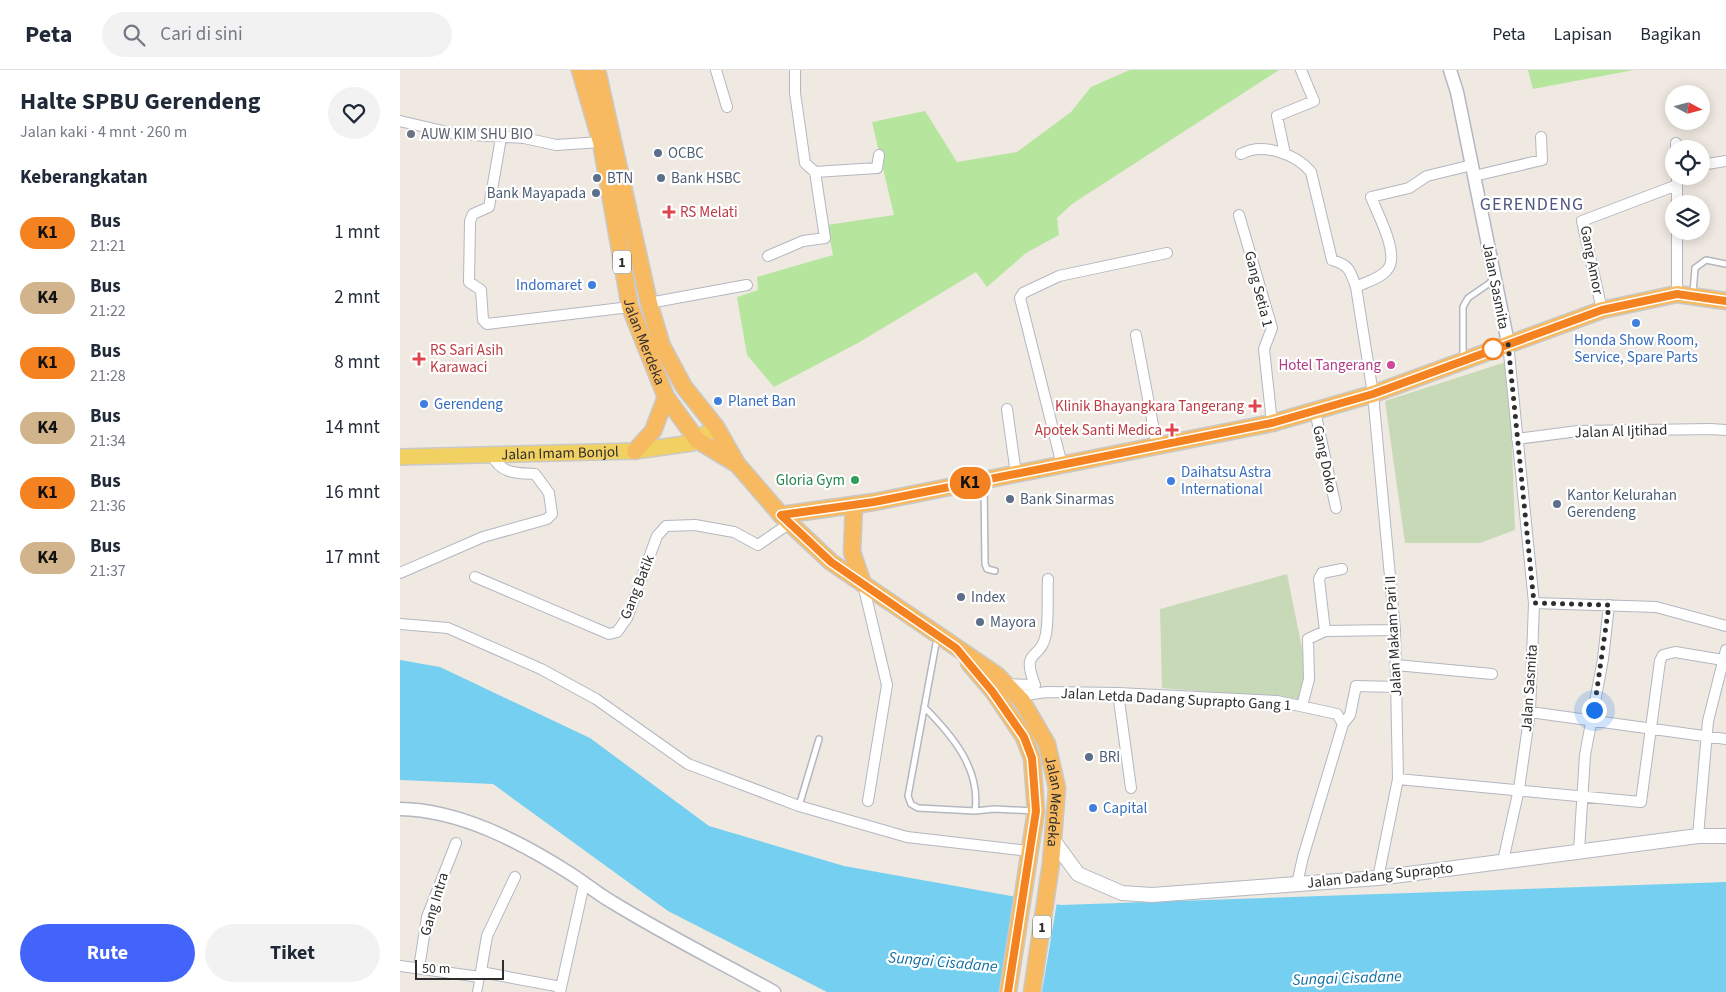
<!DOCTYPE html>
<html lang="id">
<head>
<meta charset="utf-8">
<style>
	:root { --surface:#fff; --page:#f2f2f3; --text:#1f2937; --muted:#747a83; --line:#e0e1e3; --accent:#4264fb }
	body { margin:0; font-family:"Source Sans 3",sans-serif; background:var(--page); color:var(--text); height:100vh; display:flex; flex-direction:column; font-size:19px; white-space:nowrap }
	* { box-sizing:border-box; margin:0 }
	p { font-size:16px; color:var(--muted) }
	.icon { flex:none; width:28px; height:28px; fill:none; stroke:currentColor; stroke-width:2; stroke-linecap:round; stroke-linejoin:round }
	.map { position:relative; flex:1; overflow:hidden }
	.panel { display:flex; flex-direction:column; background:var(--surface); width:400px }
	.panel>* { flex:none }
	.badge { padding:0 10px; border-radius:16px; font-size:18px; line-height:32px }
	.needle { width:32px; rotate:97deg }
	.controls { position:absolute; left:1265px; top:15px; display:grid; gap:10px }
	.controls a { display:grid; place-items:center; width:45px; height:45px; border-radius:50%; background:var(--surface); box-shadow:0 2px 12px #0003; font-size:25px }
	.scale { position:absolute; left:15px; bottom:12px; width:89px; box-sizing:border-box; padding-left:5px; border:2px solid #2e2e2e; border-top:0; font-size:14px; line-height:18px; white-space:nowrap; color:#2e2e2e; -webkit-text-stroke:4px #fff; paint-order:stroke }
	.you { position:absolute; width:25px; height:25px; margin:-12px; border:4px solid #fff; border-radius:50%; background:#1a73e8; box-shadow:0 0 0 8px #1a73e833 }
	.map>.badge { position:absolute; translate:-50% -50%; box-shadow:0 0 0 2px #fff }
	h2 { padding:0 20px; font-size:19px; line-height:45px }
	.round { display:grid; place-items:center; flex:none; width:52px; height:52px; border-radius:26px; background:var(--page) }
	.headline { display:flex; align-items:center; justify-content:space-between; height:85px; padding:0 20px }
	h1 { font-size:24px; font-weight:700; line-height:38px }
	.action { display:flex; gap:10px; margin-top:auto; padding:10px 20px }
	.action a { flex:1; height:58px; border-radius:30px; background:var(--accent); color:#fff; font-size:20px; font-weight:700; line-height:58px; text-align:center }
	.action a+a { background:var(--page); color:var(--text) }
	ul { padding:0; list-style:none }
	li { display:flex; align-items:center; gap:15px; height:65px; padding:0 20px }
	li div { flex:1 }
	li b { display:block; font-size:19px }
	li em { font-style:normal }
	li .badge { min-width:55px; font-weight:700; text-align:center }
	header { display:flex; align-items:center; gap:30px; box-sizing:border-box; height:70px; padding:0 25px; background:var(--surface); border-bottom:1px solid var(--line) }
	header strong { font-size:24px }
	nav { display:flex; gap:28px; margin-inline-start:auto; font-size:18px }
	.search { width:350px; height:45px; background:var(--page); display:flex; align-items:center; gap:12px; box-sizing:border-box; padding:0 18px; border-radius:28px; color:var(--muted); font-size:19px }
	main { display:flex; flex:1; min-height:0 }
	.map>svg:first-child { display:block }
	.green { fill:#b6e59e }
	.cemetery { fill:#c8d9b8 }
	.water { fill:#75cff0 }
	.pier { fill:#efe9e1 }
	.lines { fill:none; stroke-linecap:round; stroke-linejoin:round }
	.service-casing { stroke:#b4b7c1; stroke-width:8 }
	.pedestrian-casing { stroke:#b4b7c1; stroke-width:10 }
	.minor-casing { stroke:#b4b7c1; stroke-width:12 }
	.tertiary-casing { stroke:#b4b7c1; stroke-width:15 }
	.secondary-casing { stroke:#b4b7c1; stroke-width:16 }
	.primary-casing { stroke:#c9c9c9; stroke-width:18 }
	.trunk-casing { stroke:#c9c9c9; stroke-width:19 }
	.service { stroke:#fff; stroke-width:5 }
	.pedestrian { stroke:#fff; stroke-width:8 }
	.minor { stroke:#fff; stroke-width:10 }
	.tertiary { stroke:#fff; stroke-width:12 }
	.secondary { stroke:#fff; stroke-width:14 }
	.primary { stroke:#f2d163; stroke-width:15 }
	.trunk { stroke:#f8ba60; stroke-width:16 }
	.line-casing { stroke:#fff; stroke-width:11 }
	.line { stroke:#f58220; stroke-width:8 }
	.walk { stroke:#2e2e2e; stroke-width:5; stroke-dasharray:0 9 }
	.worship-dot { fill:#6b7280; stroke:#fff; stroke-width:2 }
	.service-dot { fill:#5c6f8a; stroke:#fff; stroke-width:2 }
	.health-dot { fill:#e0444e; stroke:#fff; stroke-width:2 }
	.shop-dot { fill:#3f7fe0; stroke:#fff; stroke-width:2 }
	.stop-dot { fill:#fff; stroke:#f58220; stroke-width:2.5 }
	.hotel-dot { fill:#d1479c; stroke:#fff; stroke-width:2 }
	.leisure-dot { fill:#2e9e5b; stroke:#fff; stroke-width:2 }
	.labels { text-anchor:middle; stroke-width:4.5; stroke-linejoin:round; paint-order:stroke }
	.shield { fill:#fff; stroke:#6d6d6d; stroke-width:1 }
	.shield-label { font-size:14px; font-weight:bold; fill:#2e2e2e }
	.worship-label { font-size:15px; fill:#5b616d; stroke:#fff; text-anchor:start }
	.service-label { font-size:15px; fill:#4e5e75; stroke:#fff; text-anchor:start }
	.health-label { font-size:15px; fill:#be3a42; stroke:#fff; text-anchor:start }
	.street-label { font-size:15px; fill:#2e2e2e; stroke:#fff }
	.shop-label { font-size:15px; fill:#366cbe; stroke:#fff; text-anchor:start }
	.hotel-label { font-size:15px; fill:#b23c85; stroke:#fff; text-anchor:end }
	.leisure-label { font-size:15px; fill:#27864d; stroke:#fff; text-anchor:end }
	.water-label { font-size:16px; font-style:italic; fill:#0d6fa3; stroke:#fff }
	.quarter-label { font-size:18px; letter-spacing:1px; fill:#4d5680; stroke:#fff }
</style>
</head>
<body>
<header>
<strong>Peta</strong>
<div class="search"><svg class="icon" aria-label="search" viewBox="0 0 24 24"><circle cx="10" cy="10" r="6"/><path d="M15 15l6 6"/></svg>Cari di sini</div>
<nav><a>Peta</a><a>Lapisan</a><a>Bagikan</a></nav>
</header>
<main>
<section class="panel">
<div class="headline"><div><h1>Halte SPBU Gerendeng</h1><p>Jalan kaki · 4 mnt · 260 m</p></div><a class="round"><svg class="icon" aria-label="heart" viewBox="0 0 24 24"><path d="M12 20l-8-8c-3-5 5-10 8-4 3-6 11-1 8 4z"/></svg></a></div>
<h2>Keberangkatan</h2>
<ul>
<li><span class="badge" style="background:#f58220;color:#111">K1</span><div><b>Bus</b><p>21:21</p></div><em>1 mnt</em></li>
<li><span class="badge" style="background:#d2b48c;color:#111">K4</span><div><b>Bus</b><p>21:22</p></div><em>2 mnt</em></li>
<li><span class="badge" style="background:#f58220;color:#111">K1</span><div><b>Bus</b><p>21:28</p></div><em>8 mnt</em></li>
<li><span class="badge" style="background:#d2b48c;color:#111">K4</span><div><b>Bus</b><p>21:34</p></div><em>14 mnt</em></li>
<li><span class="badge" style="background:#f58220;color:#111">K1</span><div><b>Bus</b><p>21:36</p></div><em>16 mnt</em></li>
<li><span class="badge" style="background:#d2b48c;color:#111">K4</span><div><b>Bus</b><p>21:37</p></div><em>17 mnt</em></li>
</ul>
<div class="action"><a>Rute</a><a>Tiket</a></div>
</section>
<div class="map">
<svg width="1326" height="922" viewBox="0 0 1326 922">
	<rect width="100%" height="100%" fill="#efe9e1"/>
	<path class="green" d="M730,0H879L672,134L657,148L659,165L626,183L587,217L576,202L458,273L374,317L347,285L337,227L358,220L357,207L433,185L427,155L494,145L472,52L525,41L557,92L617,82L671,42L691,17Z
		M1128,0H1234L1133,19Z"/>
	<path class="cemetery" d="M1109,291L1115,460L1080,473H1005L985,331Z
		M887,504L908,608L898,629L762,618L760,539Z"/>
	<path class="water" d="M0,590L40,597L190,668L309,756L444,796L661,835L1326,812V922H427L268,841L93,714L0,710Z"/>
	<path class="pier" d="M620,826L657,832L642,922H605Z"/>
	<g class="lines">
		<defs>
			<path id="service" d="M1293,223L1295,198L1306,190L1326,194
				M1063,287V237L1068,228L1094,210
				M584,413L585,494L587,499L595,501
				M524,637C552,665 581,699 575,741L518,738L511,734L508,726L537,568
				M399,736L419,669
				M575,741L594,739L635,741"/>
			<path id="pedestrian" d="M77,922L80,907"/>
			<path id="minor" d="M316,0L327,37
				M395,0V23L405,93L415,102L477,98L479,85
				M0,51L56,64L124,68L156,75L201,72
				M101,68L89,137L73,144L70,151L69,212L81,220L83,250L87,254L230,237
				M1276,73V79
				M841,84C863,72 896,84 911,102L932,190C949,195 950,200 956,217L973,324L995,560L998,709L978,808
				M885,84L877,46L914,31L901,0
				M1301,95L1326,91
				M1074,106L1142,90L1141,67
				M1277,106V134
				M839,145L872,258L864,279L872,353
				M368,186L403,171L425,168L415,102
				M956,217C966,212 981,208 987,200C1001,186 977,143 971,127L1009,118L1027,106L1072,95
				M1277,224V161
				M249,233L347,215
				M1202,240L1182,151L1277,115
				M736,265L757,376
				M607,339L616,404
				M915,341L936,438
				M1117,369L1178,361L1310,359L1326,360
				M662,395L620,228L623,223L659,206L767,183
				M0,503L83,467L147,449L152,444L149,423L135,404C116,403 101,404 92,385
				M75,507L209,564L217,562L227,548L257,466L266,456L295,455L334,462L358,475L390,453
				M463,514L487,615L468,731
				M1134,533L1256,537L1326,556
				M0,554L48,558L141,599L196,629L288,694L399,736L507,767L629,781
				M925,561L919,509L922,503L942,499
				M996,595L1092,604
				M604,614L635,615C620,577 641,592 646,564C649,546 647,527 648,509
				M718,623L731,718
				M617,626L647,622L718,623L877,631L937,644L943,654L903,787L897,814
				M902,636L909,609L908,569L925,561L995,560
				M1130,642L1326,669
				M943,654L950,645L956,616L996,617
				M998,709L1241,732L1260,591L1263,585L1275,582L1323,590
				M1298,766L1308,651L1326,580
				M1179,781L1185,685L1203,589L1209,535
				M1103,791L1119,719L1130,642L1134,533L1108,273
				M0,896L80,907L87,866L115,807
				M19,898L27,847L56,773
				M81,902L161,917
				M160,922L184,814"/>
			<path id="tertiary" d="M1050,0L1057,22L1108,273
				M0,739C60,740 121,772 171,804C185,813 198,824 212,832C264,864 320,892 374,922"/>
			<path id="secondary" d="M653,770L678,804L722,823L752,825L978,808L1298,766H1326"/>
			<g id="primary">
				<path id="s1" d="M0,387L235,381L292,373L316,357"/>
			</g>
			<g id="trunk">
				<path id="s2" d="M180,0L201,72L230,237L266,327L297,370L335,393"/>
				<path id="s3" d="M197,0L249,233L262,276L284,317L316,357L337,394L381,445L431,492L597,605L622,631L647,674L657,718L651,793L632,922"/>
				<path d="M235,381L253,361L266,327"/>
				<path d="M454,435L452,482L463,514"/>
				<path d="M381,445L474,432L872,353L973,324L1202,240L1277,224L1326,231"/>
				<path d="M569,593L593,621L624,667L632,688L636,741L608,922"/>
			</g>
		</defs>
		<use href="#service" class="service-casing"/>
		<use href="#pedestrian" class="pedestrian-casing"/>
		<use href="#minor" class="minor-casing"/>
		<use href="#tertiary" class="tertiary-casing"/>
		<use href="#secondary" class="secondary-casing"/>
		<use href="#primary" class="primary-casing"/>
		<use href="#trunk" class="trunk-casing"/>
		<use href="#service" class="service"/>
		<use href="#pedestrian" class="pedestrian"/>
		<use href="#minor" class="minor"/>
		<use href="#tertiary" class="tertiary"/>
		<use href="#secondary" class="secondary"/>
		<use href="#primary" class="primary"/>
		<use href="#trunk" class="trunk"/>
	</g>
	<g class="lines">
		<defs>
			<path id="line" d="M608,922L636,741L632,688L624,667L592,621L556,578L431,492L381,445L474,432L872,353L973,324L1202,240L1277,224L1326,231"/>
		</defs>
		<use href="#line" class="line-casing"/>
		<use href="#line" class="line"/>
		<path class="walk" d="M1093,279L1108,273L1134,533L1209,535L1194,640"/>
	</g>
	<circle class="worship-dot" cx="11" cy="64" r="5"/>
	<g class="service-dot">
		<circle cx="258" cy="83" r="5"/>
		<circle cx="197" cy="108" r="5"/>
		<circle cx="261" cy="108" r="5"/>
		<circle cx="196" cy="123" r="5"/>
		<circle cx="610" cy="429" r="5"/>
		<circle cx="1157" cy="434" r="5"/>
		<circle cx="561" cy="527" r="5"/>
		<circle cx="580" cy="552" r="5"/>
		<circle cx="689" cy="687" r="5"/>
	</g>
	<g class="health-dot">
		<path d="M266.5 134.5h5v5h5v5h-5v5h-5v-5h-5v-5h5z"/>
		<path d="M16.5 281.5h5v5h5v5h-5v5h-5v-5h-5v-5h5z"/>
		<path d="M852.5 328.5h5v5h5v5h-5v5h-5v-5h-5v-5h5z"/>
		<path d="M769.5 352.5h5v5h5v5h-5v5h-5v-5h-5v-5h5z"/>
	</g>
	<g class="shop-dot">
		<circle cx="192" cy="215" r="5"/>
		<circle cx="1236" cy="253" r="5"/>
		<circle cx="318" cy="331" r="5"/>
		<circle cx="24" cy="334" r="5"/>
		<circle cx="771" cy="411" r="5"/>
		<circle cx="693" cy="738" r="5"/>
	</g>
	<circle class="stop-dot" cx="1093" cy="279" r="10"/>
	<circle class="hotel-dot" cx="991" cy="295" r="5"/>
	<circle class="leisure-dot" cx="455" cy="410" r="5"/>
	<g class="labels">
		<g class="shield">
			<rect x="213" y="180.5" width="18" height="23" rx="4"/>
			<rect x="633" y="845.5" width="18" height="23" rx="4"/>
		</g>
		<g class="shield-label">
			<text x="222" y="197">1</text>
			<text x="642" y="862">1</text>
		</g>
		<g class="worship-label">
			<text x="21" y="69">AUW KIM SHU BIO</text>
		</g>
		<g class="service-label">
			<text x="268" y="88">OCBC</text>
			<text x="207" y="113">BTN</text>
			<text x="271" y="113">Bank HSBC</text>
			<text x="186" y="128" text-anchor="end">Bank Mayapada</text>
			<text x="1167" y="430">Kantor Kelurahan<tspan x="1167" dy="17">Gerendeng</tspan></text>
			<text x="620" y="434">Bank Sinarmas</text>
			<text x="571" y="532">Index</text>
			<text x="590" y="557">Mayora</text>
			<text x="699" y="692">BRI</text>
		</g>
		<g class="health-label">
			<text x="280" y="147">RS Melati</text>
			<text x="30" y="285">RS Sari Asih<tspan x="30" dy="17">Karawaci</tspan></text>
			<text x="844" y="341" text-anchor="end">Klinik Bhayangkara Tangerang</text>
			<text x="762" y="365" text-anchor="end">Apotek Santi Medica</text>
		</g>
		<g class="street-label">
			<text transform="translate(1192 190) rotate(79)" y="5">Gang Amor</text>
			<text transform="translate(1096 216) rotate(79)" y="5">Jalan Sasmita</text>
			<text transform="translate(859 219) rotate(76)" y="5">Gang Setia 1</text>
			<text dy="5" stroke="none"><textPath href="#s2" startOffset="280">Jalan Merdeka</textPath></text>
			<text transform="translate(1221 361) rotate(-2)" y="5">Jalan Al Ijtihad</text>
			<text dy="5" stroke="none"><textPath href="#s1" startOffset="160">Jalan Imam Bonjol</textPath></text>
			<text transform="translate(925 389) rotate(78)" y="5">Gang Doko</text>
			<text transform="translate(237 517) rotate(-68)" y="5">Gang Batik</text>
			<text transform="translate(993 566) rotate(-93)" y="5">Jalan Makam Pari II</text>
			<text transform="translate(1129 618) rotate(-86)" y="5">Jalan Sasmita</text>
			<text transform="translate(776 629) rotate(3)" y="5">Jalan Letda Dadang Suprapto Gang 1</text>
			<text dy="5" stroke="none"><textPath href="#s3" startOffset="905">Jalan Merdeka</textPath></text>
			<text transform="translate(980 805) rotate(-6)" y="5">Jalan Dadang Suprapto</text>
			<text transform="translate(34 834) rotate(-73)" y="5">Gang Intra</text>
		</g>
		<g class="shop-label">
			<text x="182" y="220" text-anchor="end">Indomaret</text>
			<text x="1236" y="275" text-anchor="middle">Honda Show Room,<tspan x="1236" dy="17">Service, Spare Parts</tspan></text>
			<text x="328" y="336">Planet Ban</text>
			<text x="34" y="339">Gerendeng</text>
			<text x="781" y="407">Daihatsu Astra<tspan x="781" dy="17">International</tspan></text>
			<text x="703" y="743">Capital</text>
		</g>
		<g class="hotel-label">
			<text x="981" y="300">Hotel Tangerang</text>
		</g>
		<g class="leisure-label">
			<text x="445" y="415">Gloria Gym</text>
		</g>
		<g class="water-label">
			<text transform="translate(543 891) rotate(5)" y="6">Sungai Cisadane</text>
			<text transform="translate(947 907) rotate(-2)" y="6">Sungai Cisadane</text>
		</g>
		<g class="quarter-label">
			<text x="1132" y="140">GERENDENG</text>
		</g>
	</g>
</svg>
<div class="controls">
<a><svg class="needle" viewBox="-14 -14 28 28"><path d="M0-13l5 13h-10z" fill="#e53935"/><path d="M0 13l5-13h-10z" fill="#747a83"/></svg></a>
<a><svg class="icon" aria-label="locate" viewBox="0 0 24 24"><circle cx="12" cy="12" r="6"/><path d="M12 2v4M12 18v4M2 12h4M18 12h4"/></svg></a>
<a><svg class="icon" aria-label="layers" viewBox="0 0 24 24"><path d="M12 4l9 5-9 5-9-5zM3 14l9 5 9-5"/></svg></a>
</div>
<div class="scale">50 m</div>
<div class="you" style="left:1194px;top:640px"></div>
<b class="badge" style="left:570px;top:413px;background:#f58220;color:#111">K1</b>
</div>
</main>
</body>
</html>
